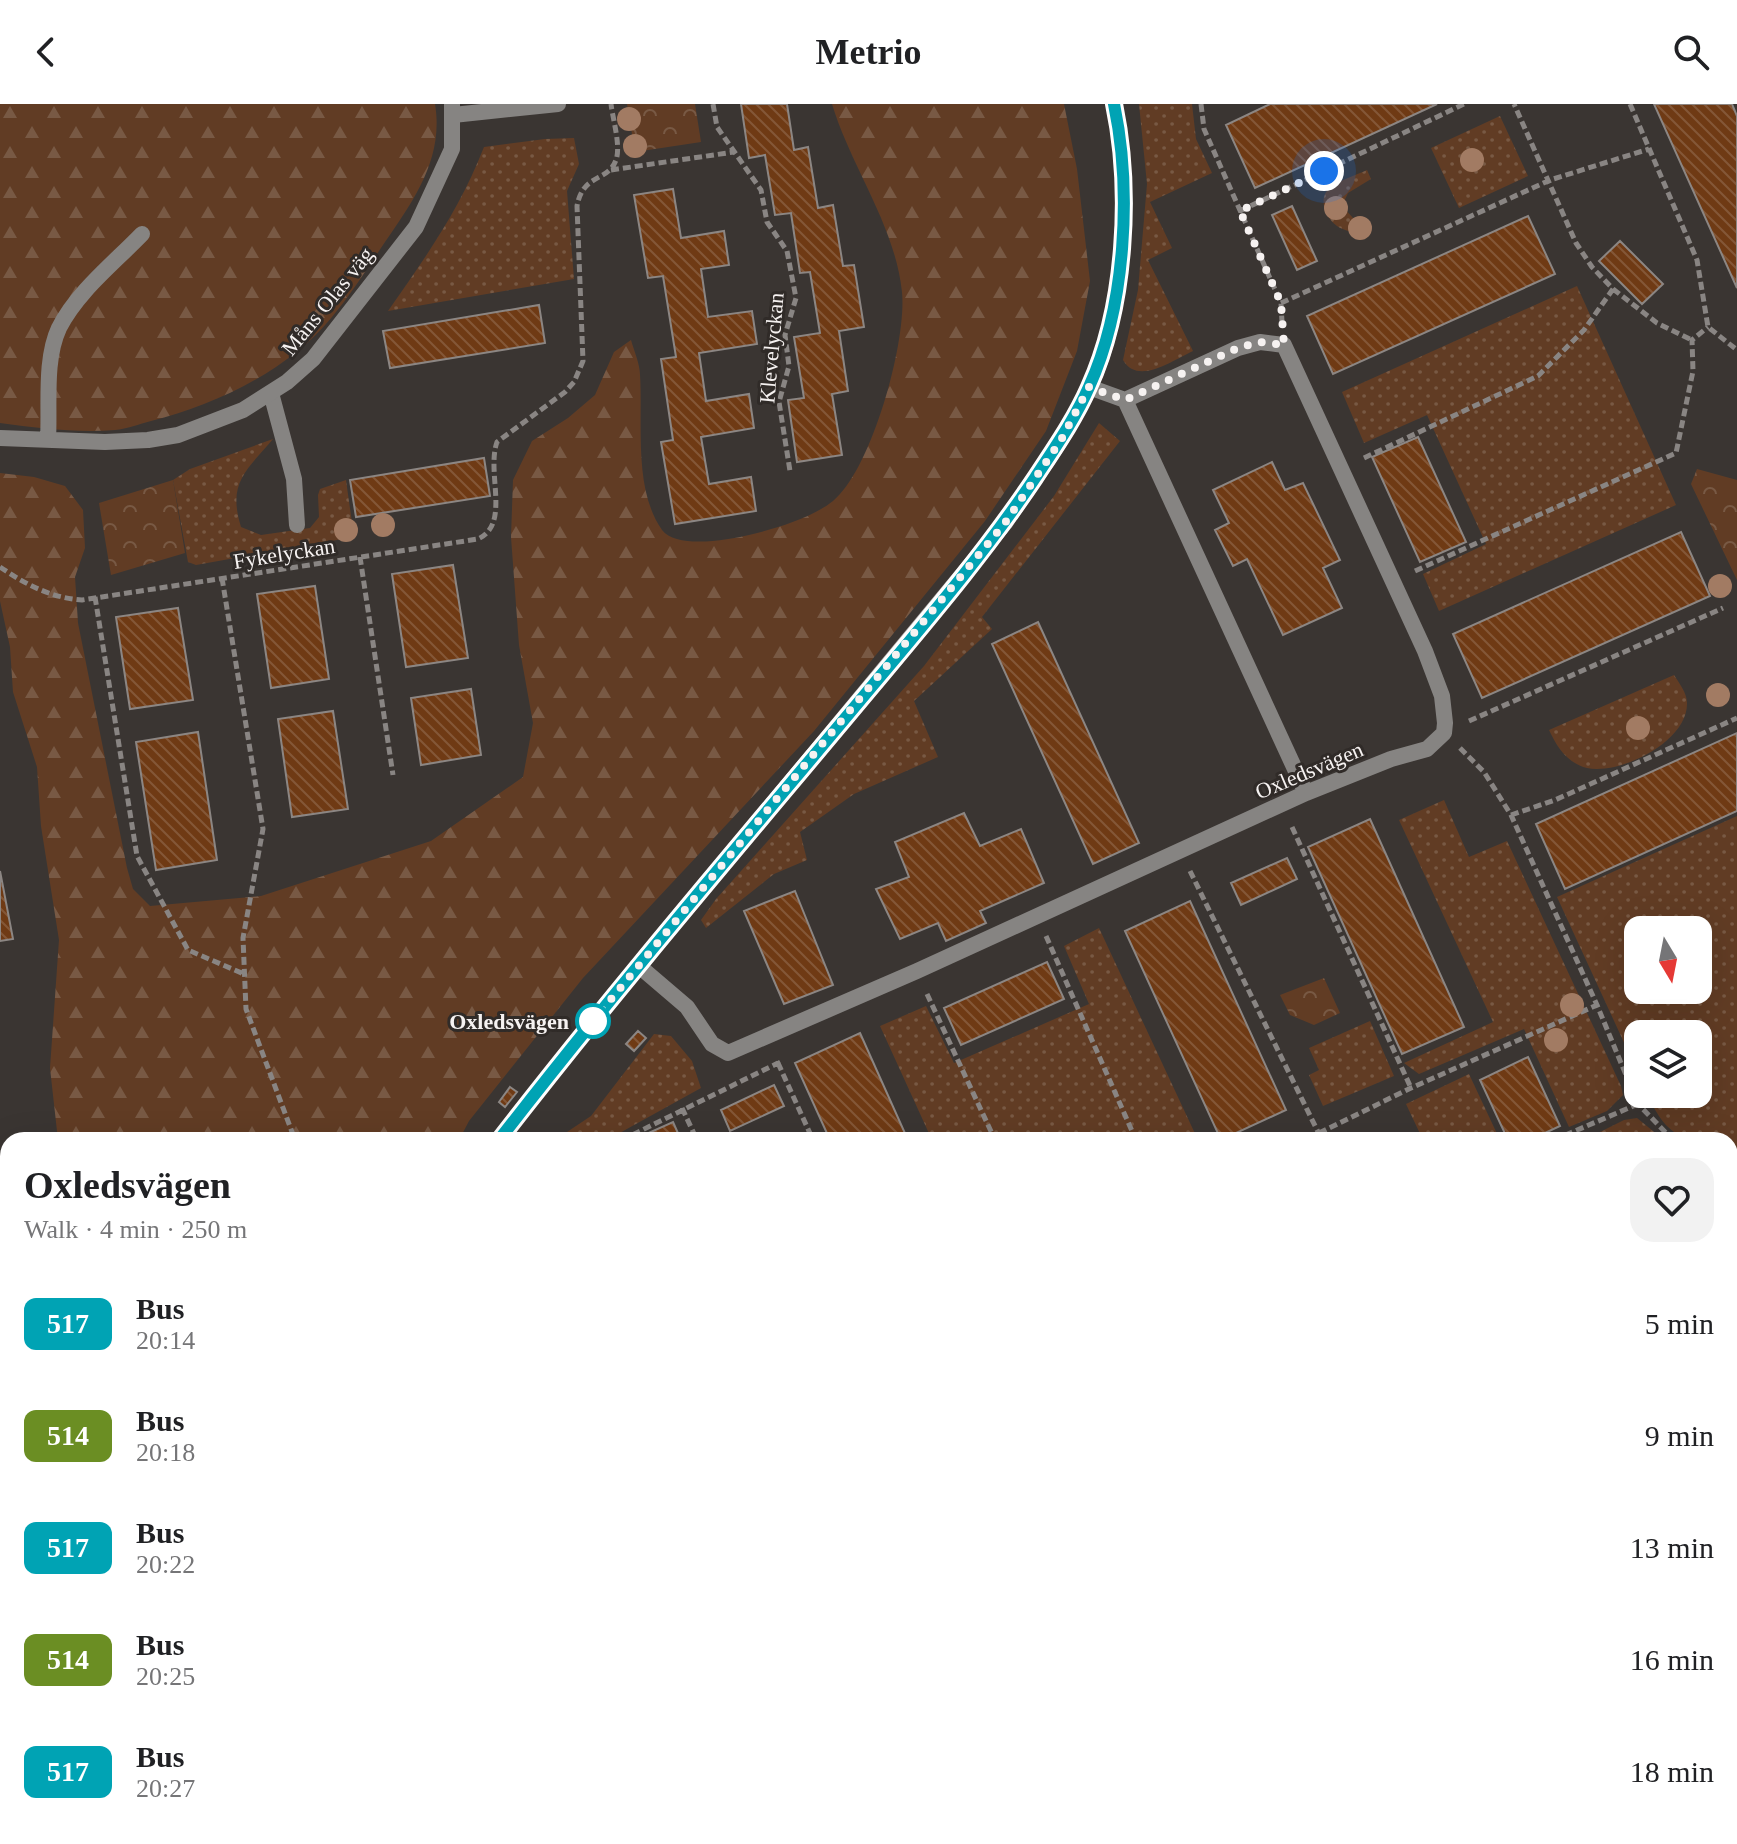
<!DOCTYPE html>
<html lang="en">
<head>
<meta charset="utf-8">
<style>
	:root { --surface:#fff; --page:#f2f2f2; --text:#202124; --muted:#757577 }
	body { margin:0; font-family:"Times New Roman",serif; background:var(--page); color:var(--text); height:100vh; display:flex; flex-direction:column; font-size:30px; white-space:nowrap }
	* { box-sizing:border-box; margin:0 }
	p { font-size:26px; color:var(--muted) }
	.icon { flex:none; width:44px; height:44px; fill:none; stroke:currentColor; stroke-width:2; stroke-linecap:round; stroke-linejoin:round }
	.map { position:relative; flex:1; overflow:hidden }
	.details { position:absolute; left:0px; top:1028px; width:1738px; height:712px; display:flex; flex-direction:column; background:var(--surface); border-radius:24px 24px 0 0; box-shadow:0 8px 32px #0002 }
	.details>* { flex:none }
	.badge { padding:0 16px; border-radius:12px; font-size:28px; line-height:52px }
	.needle { width:52px; rotate:170deg }
	.tools { position:absolute; left:1624px; top:812px; display:grid; gap:16px }
	.tools a { display:grid; place-items:center; width:88px; height:88px; border-radius:16px; background:var(--surface); box-shadow:0 8px 32px #0002; font-size:40px }
	.you { position:absolute; width:40px; height:40px; margin:-20px; border:6px solid #fff; border-radius:50%; background:#1a73e8; box-shadow:0 0 0 12px #1a73e833 }
	.map>.badge { position:absolute; translate:-50% -50%; box-shadow:0 0 0 4px #fff }
	.round { display:grid; place-items:center; flex:none; width:84px; height:84px; border-radius:24px; background:var(--page) }
	.summary { display:flex; align-items:center; justify-content:space-between; height:136px; padding:0 24px }
	h1 { font-size:38px; font-weight:700; line-height:60px }
	ul { padding:0; list-style:none }
	li { display:flex; align-items:center; gap:24px; height:112px; padding:0 24px }
	li div { flex:1 }
	li b { display:block; font-size:30px }
	li em { font-style:normal }
	li .badge { min-width:88px; font-weight:700; text-align:center }
	header { display:flex; justify-content:space-between; align-items:center; height:104px; padding:0 24px; background:var(--surface); font-size:36px; font-weight:700 }
	.map>svg:first-child { display:block }
	.grass { fill:url(#grass-dots); fill-rule:evenodd }
	.forest { fill:url(#forest-firs) }
	.park { fill:url(#park-crowns) }
	.building { fill:url(#building-back-hatch); stroke:#8c8683; stroke-width:2 }
	.lines { fill:none; stroke-linecap:round; stroke-linejoin:round }
	.path { stroke:#898583; stroke-width:5; stroke-dasharray:8 4; stroke-linecap:butt }
	.lane { stroke:#868482; stroke-width:16 }
	.street { stroke:#868482; stroke-width:16 }
	.secondary { stroke:#b4afad; stroke-width:16 }
	.tree { fill:#a27b63 }
	.line-casing { stroke:#fff; stroke-width:18 }
	.line { stroke:#00a3b4; stroke-width:12 }
	.walk { stroke:#f6f2f1; stroke-width:8; stroke-dasharray:0 14.4 }
	.stop-dot { fill:#fff; stroke:#00a3b4; stroke-width:4 }
	.labels { text-anchor:middle; stroke-width:6; stroke-linejoin:round; paint-order:stroke }
	.street-label { font-size:22px; fill:#f6f2f1; stroke:#302b28 }
	.stop-label { font-size:22px; font-weight:bold; fill:#f6f2f1; stroke:#302b28; text-anchor:end }
</style>
</head>
<body>
<header><svg class="icon" aria-label="back" viewBox="0 0 24 24"><path d="M15 5l-7 7 7 7"/></svg>Metrio<svg class="icon" aria-label="search" viewBox="0 0 24 24"><circle cx="10" cy="10" r="6"/><path d="M15 15l6 6"/></svg></header>
<div class="map">
<svg width="1737" height="1740" viewBox="0 0 1737 1740">
	<defs>
		<pattern id="grass-dots" width="8" height="8" patternUnits="userSpaceOnUse" patternTransform="scale(2)"><rect width="8" height="8" fill="#613c24"/><path d="M2 2h.1M6 6h.1" fill="none" stroke="#785944" stroke-width="1.8" stroke-linecap="round"/></pattern>
		<pattern id="forest-firs" width="22" height="20" patternUnits="userSpaceOnUse" patternTransform="scale(2)"><rect width="22" height="20" fill="#613c24"/><path d="M5 1l3.5 6h-7zM16 11l3.5 6h-7z" fill="#785944"/></pattern>
		<pattern id="park-crowns" width="20" height="18" patternUnits="userSpaceOnUse" patternTransform="scale(2)"><rect width="20" height="18" fill="#613c24"/><path d="M2 6a3 3 0 1 1 6 0M12 15a3 3 0 1 1 6 0" fill="none" stroke="#785944"/></pattern>
		<pattern id="building-back-hatch" width="6" height="6" patternUnits="userSpaceOnUse" patternTransform="scale(2)"><rect width="6" height="6" fill="#6f3a14"/><path d="M-1 5l2 2M0 0l6 6M5-1l2 2" fill="none" stroke="#845737"/></pattern>
	</defs>
	<rect width="100%" height="100%" fill="#3a3532"/>
	<path class="grass" d="M1139,0H1192L1196,35L1212,69L1150,98L1172,144L1148,156L1193,247C1173,256 1138,282 1123,256L1138,186L1147,80Z
		M1500,12L1528,72L1459,104L1431,44Z
		M574,34L579,60L567,87L574,175L388,207C427,151 459,107 484,43L545,35Z
		M1367,66L1371,75L1348,89L1342,102L1354,115L1370,121L1362,130C1354,128 1344,127 1337,122C1325,113 1317,93 1331,83C1341,76 1356,71 1367,66Z
		M1577,182L1676,401L1439,507L1423,470L1486,440L1427,311L1364,339L1342,288Z
		M1099,319L1120,337L982,513L992,525L914,597L938,653L854,690L800,728L807,756L774,770L706,824L701,816L716,795L924,562L1054,392Z
		M273,335C247,366 227,378 241,423L261,431L310,424L319,413L318,391L320,385L346,376L354,433L196,461L188,458L173,376L190,365Z
		M1674,571C1679,579 1687,589 1687,599C1688,638 1620,671 1587,664C1567,659 1557,643 1549,626Z
		M1444,696L1469,753L1507,737L1621,982L1623,991L1607,1007L1569,1023L1524,925L1419,970L1404,959L1493,918L1399,716Z
		M1737,712V1067L1730,1063V1036C1683,1036 1669,1037 1647,990H1698V930H1638V969L1557,793ZM1638,826H1698V886H1638Z
		M1099,824L1198,1036H932L880,922L926,902L954,959L1089,900L1064,842Z
		M1370,917L1394,972L1323,1002L1309,971L1319,966L1309,944Z
		M654,930L671,932L692,957L701,984L607,1036H555L591,1012Z
		M1469,970L1499,1034L1495,1036H1423L1406,1000Z
		M1637,1014L1664,1036H1584L1624,1016Z
		M1730,1085L1737,1088V1345L1730,1361Z
		M1737,1404V1679L1730,1658V1421Z
		M1144,1732H1226L1232,1740H1146Z
		M1372,1732H1715L1710,1740H1376Z"/>
	<path class="forest" d="M0,0H435C444,54 414,96 385,138C368,163 352,189 332,213C289,266 216,301 151,317C139,320 127,325 115,326C77,329 38,324 0,319Z
		M832,0H1064L1077,65L1090,177L1077,247L1046,327L985,417L814,627L583,874L469,1017L459,1036H58L50,964L59,836L41,722L37,663L13,588L10,543L0,497V369L34,373L65,382L83,406L85,444L75,473L78,519L127,764L133,785L150,802L261,792L431,737L523,673L533,619L519,541L511,433L513,376L532,337L568,314L595,291L614,248L631,236C634,247 640,260 640,271C643,318 633,385 662,426C676,445 728,436 749,431C774,425 812,414 833,397C872,365 907,237 902,188C895,121 851,63 832,0Z
		M8,1204V1732H343L348,1740H0V1207Z"/>
	<path class="park" d="M627,0H695L701,38L635,48Z
		M1697,365L1737,376V476L1691,380Z
		M173,376L185,449L111,471L99,399Z
		M1324,874L1340,909L1314,921L1290,911L1280,891Z"/>
	<path class="building" d="M741,0H787L794,46L808,43L818,104L833,101L843,162L854,161L864,223L839,227L848,287L832,290L842,351L797,358L788,296L804,294L794,233L820,229L810,168L800,169L791,109L775,111L765,51L749,54Z
		M1270,0H1437L1255,84L1226,21Z
		M1654,0H1732L1737,12V184Z
		M673,85L681,134L724,127L729,161L701,165L708,213L752,207L757,240L699,249L706,297L749,290L754,324L701,333L709,380L751,373L756,407L675,420L661,338L673,336L661,255L676,253L663,172L648,174L634,91Z
		M1292,102L1317,157L1297,166L1272,111Z
		M1528,112L1555,170L1333,270L1307,212Z
		M1620,137L1663,180L1642,200L1599,157Z
		M539,201L545,239L390,264L383,227Z
		M1418,333L1466,438L1420,458L1372,353Z
		M484,354L490,392L356,413L350,376Z
		M1272,358L1285,386L1303,379L1340,456L1323,464L1342,504L1283,531L1247,455L1233,462L1215,426L1229,419L1213,386Z
		M1681,428L1710,492L1482,594L1453,530Z
		M453,461L468,554L406,563L392,470Z
		M315,482L329,575L271,584L257,490Z
		M178,504L193,596L130,605L116,513Z
		M1038,518L1139,739L1093,760L992,540Z
		M471,585L481,651L421,661L411,594Z
		M333,607L348,705L292,713L278,615Z
		M198,628L217,756L156,766L136,638Z
		M1737,629V707L1565,785L1536,720Z
		M964,709L980,742L1021,725L1044,779L980,807L986,819L946,837L938,819L900,835L876,785L909,773L895,738Z
		M1370,715L1464,923L1402,950L1308,743Z
		M1287,754L1297,775L1241,801L1231,779Z
		M0,767L13,835L0,837Z
		M795,787L833,881L784,900L744,807Z
		M1190,797L1286,1006L1221,1036L1125,827Z
		M1047,858L1064,895L961,941L944,904Z
		M638,927L646,934L634,947L626,940Z
		M860,929L908,1036H830L795,959Z
		M1528,953L1560,1022L1530,1036H1508L1480,976Z
		M774,981L784,1002L730,1027L721,1006Z
		M510,983L517,988L505,1003L499,998Z
		M673,1018L681,1036H633Z
		M849,1732H880L884,1740H853Z
		M1088,1732H1100L1104,1740H1070Z
		M1262,1732H1341L1344,1740H1266Z"/>
	<g class="lines">
		<path class="path" d="M713,0L717,23L761,86L767,118L787,147L796,194L785,231L789,262L779,298L790,367
			M1201,0L1204,25L1281,199L1282,218
			M1630,0L1697,156L1708,223L1737,246
			M611,66L734,48
			M1240,107L1464,0
			M1613,185L1657,219L1692,236
			M1281,199L1550,76L1649,45
			M1364,354L1538,272L1584,226L1613,185L1592,163L1576,139L1514,0
			M360,453L393,671
			M0,463C25,480 51,494 82,496L478,435C511,420 486,369 497,338L565,288L574,278L583,257L577,102C583,69 608,78 616,56C621,42 613,16 611,0
			M1415,467L1676,349L1693,267L1692,236L1708,223
			M222,474L263,725L243,834L246,905L295,1036
			M95,493L137,752L188,846L244,870
			M1469,617L1723,504
			M1460,644L1484,668L1511,711L1597,901L1638,1000L1673,1036
			M1511,711L1555,696L1737,614
			M1292,723L1411,984
			M1190,767L1322,1036
			M1046,832L1136,1036
			M927,890L995,1036
			M778,959L813,1036
			M682,1004L697,1036
			M1319,1029L1411,984L1597,901
			M622,1036L778,959L775,954
			M1554,1036L1638,1000
			M1730,1074L1737,1078
			M1730,1398L1737,1382
			M1730,1689L1737,1708
			M400,1732L416,1740
			M833,1732L836,1740
			M1132,1732L1136,1740
			M1243,1732L1247,1740
			M1013,1740L1030,1732"/>
		<path class="lane" d="M453,11L558,0
			M271,289L294,375L297,421"/>
		<path class="street" d="M1125,296L1306,689
			M0,334L105,338L148,336L178,331L243,306L287,278L313,255L416,123L452,45V0
			M48,336C50,302 44,256 59,224C77,188 114,159 142,130
			M639,862L687,903L712,940L728,949L917,867L1306,689L1391,655L1427,645L1444,629L1445,619L1442,592L1425,547L1284,241L1260,238L1238,244L1125,296L1089,283
			M792,1732L795,1740"/>
		<path class="secondary" d="M499,1036L593,917L1005,419C1034,375 1067,332 1089,284C1126,206 1131,84 1114,0
			M570,1732L574,1740"/>
	</g>
	<g class="tree">
		<circle cx="629" cy="15" r="12"/>
		<circle cx="635" cy="42" r="12"/>
		<circle cx="1472" cy="56" r="12"/>
		<circle cx="1336" cy="104" r="12"/>
		<circle cx="1360" cy="124" r="12"/>
		<circle cx="383" cy="421" r="12"/>
		<circle cx="346" cy="426" r="12"/>
		<circle cx="1720" cy="482" r="12"/>
		<circle cx="1718" cy="591" r="12"/>
		<circle cx="1638" cy="624" r="12"/>
		<circle cx="1572" cy="901" r="12"/>
		<circle cx="1556" cy="936" r="12"/>
	</g>
	<g class="lines">
		<defs>
			<path id="line" d="M499,1036C619,881 747,732 873,581C929,514 986,447 1035,374C1054,345 1075,315 1089,283C1126,202 1132,86 1114,0"/>
		</defs>
		<use href="#line" class="line-casing"/>
		<use href="#line" class="line"/>
		<path class="walk" d="M593,917L1005,419L1061,336L1089,283L1125,296L1238,244L1260,238L1284,241L1281,199L1240,107L1324,67"/>
	</g>
	<circle class="stop-dot" cx="593" cy="917" r="16"/>
	<g class="labels">
		<g class="street-label">
			<text transform="translate(327 197) rotate(-51)" y="8">Måns Olas väg</text>
			<text transform="translate(771 244) rotate(-85)" y="8">Klevelyckan</text>
			<text transform="translate(284 449) rotate(-9)" y="8">Fykelyckan</text>
			<text transform="translate(1309 666) rotate(-23)" y="8">Oxledsvägen</text>
		</g>
		<g class="stop-label">
			<text x="569" y="925">Oxledsvägen</text>
		</g>
	</g>
</svg>
<div class="tools">
<a><svg class="needle" viewBox="-14 -14 28 28"><path d="M0-13l5 13h-10z" fill="#e53935"/><path d="M0 13l5-13h-10z" fill="#757577"/></svg></a>
<a><svg class="icon" aria-label="layers" viewBox="0 0 24 24"><path d="M12 4l9 5-9 5-9-5zM3 14l9 5 9-5"/></svg></a>
</div>
<div class="you" style="left:1324px;top:67px"></div>
<section class="details">
<div class="summary"><div><h1>Oxledsvägen</h1><p>Walk · 4 min · 250 m</p></div><a class="round"><svg class="icon" aria-label="heart" viewBox="0 0 24 24"><path d="M12 20l-8-8c-3-5 5-10 8-4 3-6 11-1 8 4z"/></svg></a></div>
<ul>
<li><span class="badge" style="background:#00a3b4;color:#fff">517</span><div><b>Bus</b><p>20:14</p></div><em>5 min</em></li>
<li><span class="badge" style="background:#6b8e23;color:#fff">514</span><div><b>Bus</b><p>20:18</p></div><em>9 min</em></li>
<li><span class="badge" style="background:#00a3b4;color:#fff">517</span><div><b>Bus</b><p>20:22</p></div><em>13 min</em></li>
<li><span class="badge" style="background:#6b8e23;color:#fff">514</span><div><b>Bus</b><p>20:25</p></div><em>16 min</em></li>
<li><span class="badge" style="background:#00a3b4;color:#fff">517</span><div><b>Bus</b><p>20:27</p></div><em>18 min</em></li>
</ul>
</section>
</div>
</body>
</html>
